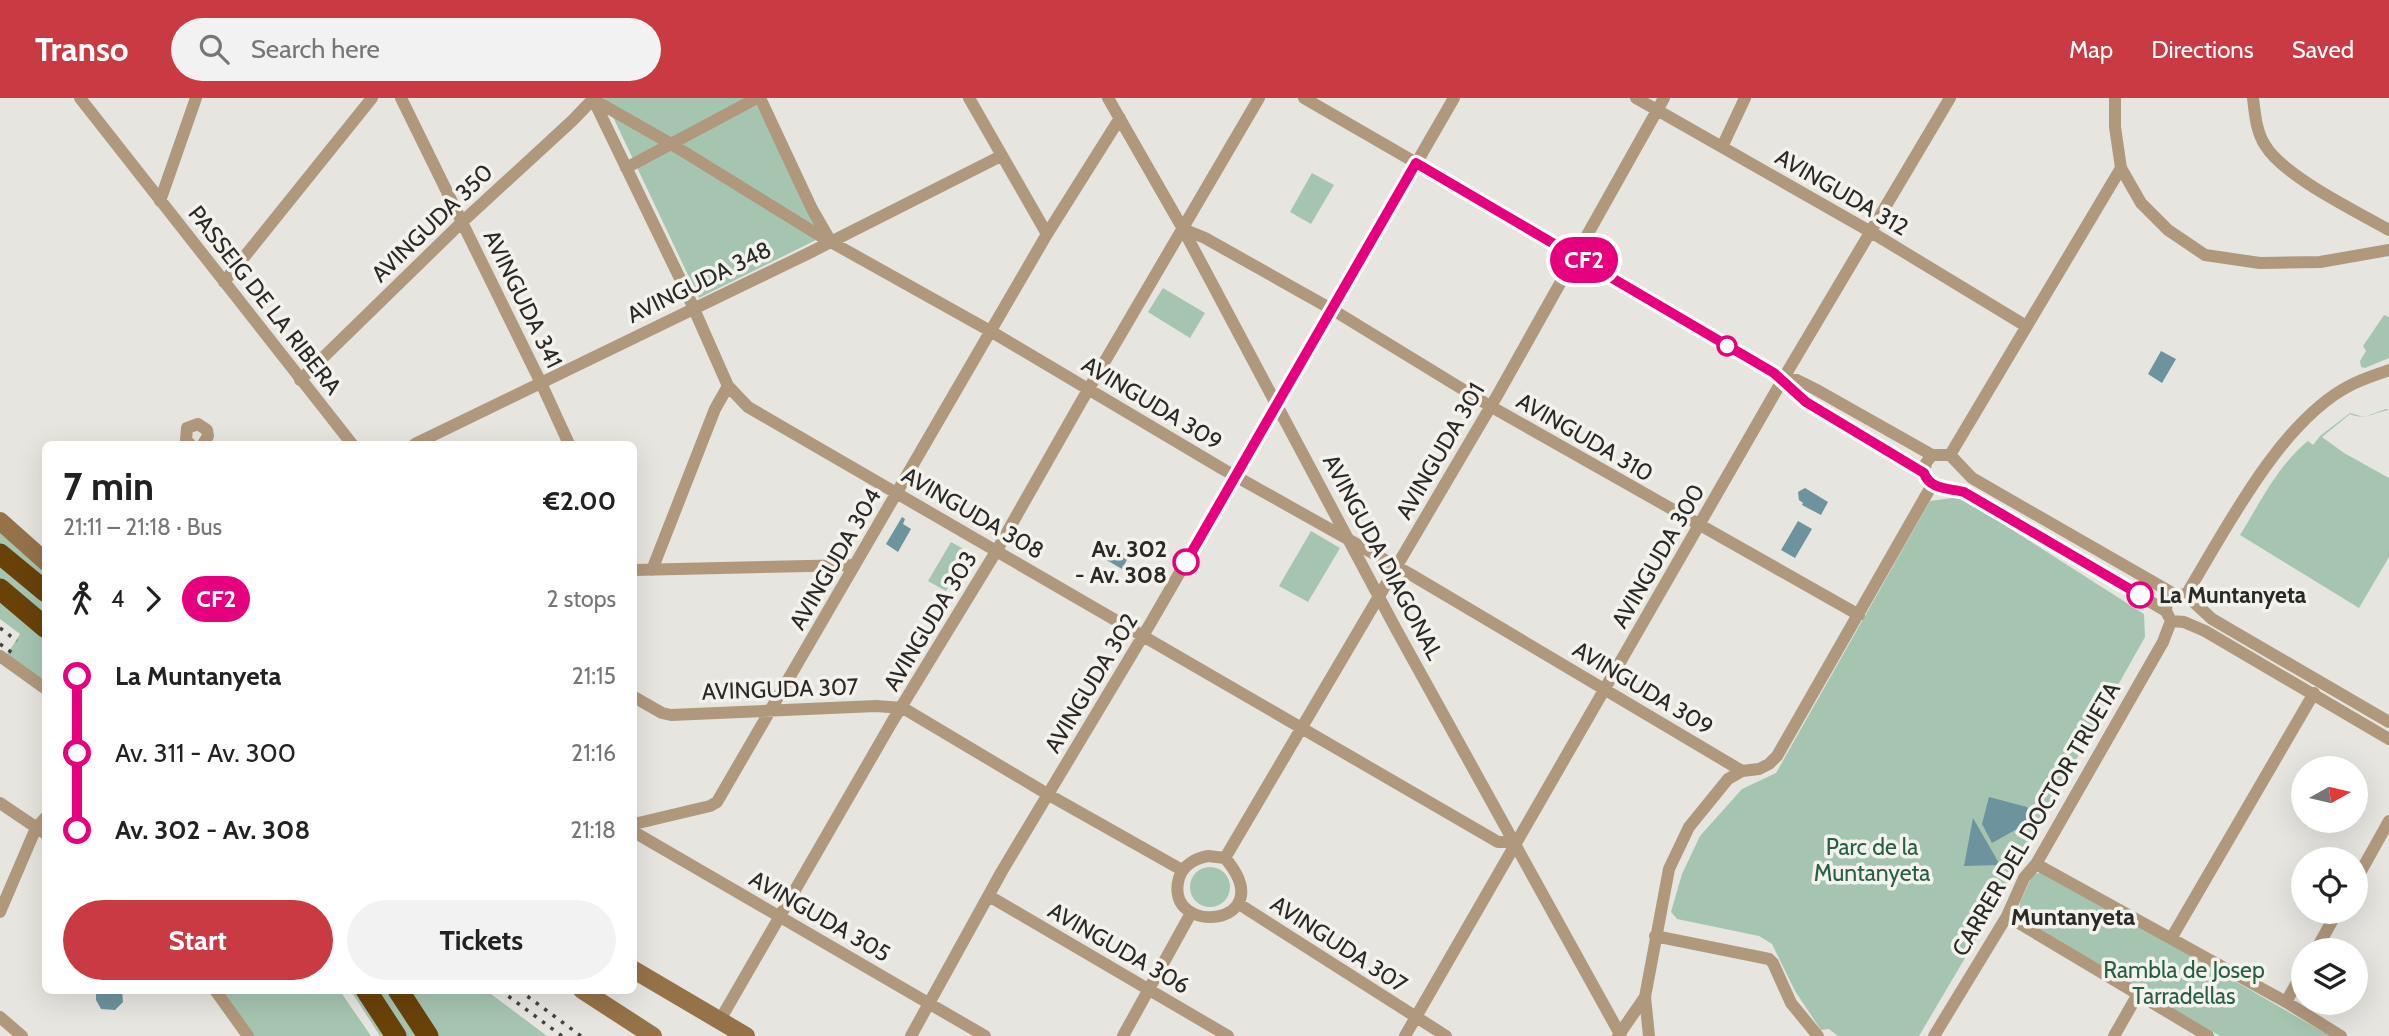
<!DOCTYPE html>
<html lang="en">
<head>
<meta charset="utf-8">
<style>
	:root { --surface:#fff; --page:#f2f2f2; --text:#222; --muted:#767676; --accent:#ca3a42 }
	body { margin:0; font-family:Cabin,sans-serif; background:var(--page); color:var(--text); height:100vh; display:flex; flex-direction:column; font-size:26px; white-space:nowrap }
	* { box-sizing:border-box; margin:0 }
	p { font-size:23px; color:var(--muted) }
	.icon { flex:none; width:38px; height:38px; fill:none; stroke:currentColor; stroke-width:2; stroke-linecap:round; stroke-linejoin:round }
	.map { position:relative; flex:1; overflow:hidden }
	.side { position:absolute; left:42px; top:343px; width:595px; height:553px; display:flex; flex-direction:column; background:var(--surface); border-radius:10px; box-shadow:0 7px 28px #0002 }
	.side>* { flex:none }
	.badge { padding:0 14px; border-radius:23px; font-size:24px; line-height:46px }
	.needle { width:46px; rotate:82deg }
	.tools { position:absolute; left:2291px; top:658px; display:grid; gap:14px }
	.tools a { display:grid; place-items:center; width:77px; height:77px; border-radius:50%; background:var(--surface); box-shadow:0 7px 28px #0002; font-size:35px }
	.map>.badge { position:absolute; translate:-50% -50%; box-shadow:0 0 0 4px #fff }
	.legs { display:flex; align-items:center; gap:10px; height:77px; padding:0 21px; font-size:23px }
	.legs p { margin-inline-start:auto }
	.headline { display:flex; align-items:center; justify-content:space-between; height:119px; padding:0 21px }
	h1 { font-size:38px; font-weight:800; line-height:52px }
	.cta { display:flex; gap:14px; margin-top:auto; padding:14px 21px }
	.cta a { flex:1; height:80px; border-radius:42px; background:var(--accent); color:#fff; font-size:28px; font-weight:800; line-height:80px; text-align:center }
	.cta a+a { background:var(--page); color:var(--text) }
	ul { padding:0 21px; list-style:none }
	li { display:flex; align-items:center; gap:24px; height:77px; font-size:26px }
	li i { display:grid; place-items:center; width:10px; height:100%; margin:0 9px; background:currentColor }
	li i::after { content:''; width:18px; height:18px; margin:-9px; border:5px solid; border-radius:50%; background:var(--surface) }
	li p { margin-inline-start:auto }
	li:first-child i { background:linear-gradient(#0000 50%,currentColor 0) }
	li:last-child i { background:linear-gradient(currentColor 50%,#0000 0) }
	header { display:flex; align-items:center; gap:42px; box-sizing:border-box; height:98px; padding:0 35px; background:var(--accent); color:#fff }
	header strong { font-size:33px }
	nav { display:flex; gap:38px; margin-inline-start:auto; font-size:24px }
	.search { width:490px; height:63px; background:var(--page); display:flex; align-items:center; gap:18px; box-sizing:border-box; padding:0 24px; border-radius:38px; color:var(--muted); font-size:26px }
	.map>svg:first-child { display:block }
	.green { fill:#a5c5b1 }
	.water { fill:#6c939e }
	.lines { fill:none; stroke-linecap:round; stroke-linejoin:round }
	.street { stroke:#b0987d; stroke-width:12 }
	.secondary { stroke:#967249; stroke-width:18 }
	.highway { stroke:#69420a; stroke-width:21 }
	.rail { stroke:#434340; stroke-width:3.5; stroke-dasharray:3.5 7; stroke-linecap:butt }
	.line-1-casing { stroke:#fff; stroke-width:16 }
	.line-1 { stroke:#e6007e; stroke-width:10 }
	.stop-1-dot { fill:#fff; stroke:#e6007e; stroke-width:3.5 }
	.labels { text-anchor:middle; stroke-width:7; stroke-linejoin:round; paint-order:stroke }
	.street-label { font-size:23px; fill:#292927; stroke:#f3f2ed }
	.stop-label { font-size:23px; font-weight:bold; fill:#292927; stroke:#f3f2ed; text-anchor:end }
	.park-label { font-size:23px; fill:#285f42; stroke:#f3f2ed }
	.neighbourhood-label { font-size:24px; font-weight:bold; fill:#2c2a27; stroke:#f3f2ed }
</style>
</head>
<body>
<header>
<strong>Transo</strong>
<div class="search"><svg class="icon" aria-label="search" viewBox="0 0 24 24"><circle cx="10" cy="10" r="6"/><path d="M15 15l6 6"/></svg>Search here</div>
<nav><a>Map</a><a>Directions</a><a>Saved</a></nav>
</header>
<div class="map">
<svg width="2389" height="938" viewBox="0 0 2389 938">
	<rect width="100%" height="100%" fill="#e6e5e0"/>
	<path class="green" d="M604,0H753L822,139L699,200Z
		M1312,75L1334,87L1311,126L1290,114Z
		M1163,190L1205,215L1190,240L1148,214Z
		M2384,217L2389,219V260L2365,270L2361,269L2360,263L2366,253L2363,248Z
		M2386,311L2389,312C2375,314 2365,323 2350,316L2322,339L2344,355L2389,380V459L2359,510L2240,437C2260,405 2278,367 2308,343L2313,347L2320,338L2350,315L2364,319Z
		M1961,399L2144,516L2145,539L2031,742L2021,765L1919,938H1838L1829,931L1821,932L1795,893L1772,846L1759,838L1677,821L1671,814L1682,776L1700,738L1742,691L1776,675L1930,403Z
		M0,432L45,474V586L6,558L20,536L0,521Z
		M1311,433L1340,450L1308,504L1279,488Z
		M951,444L969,454L946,493L928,483Z
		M1190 789a20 20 0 1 1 40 0a20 20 0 1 1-40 0Z
		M2046,774L2330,938H2220L2161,904L2024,821L2019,814L2020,804L2033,776Z
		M215,893H340L371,938H248Z
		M351,893H487L547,938H380Z"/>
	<path class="water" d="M2161,253L2176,261L2162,285L2148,276Z
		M1805,390L1828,404L1821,417L1802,407L1803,405L1799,402L1798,394Z
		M902,419L905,421L903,426L911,431L898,454L886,446Z
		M1798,423L1812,431L1795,460L1781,452Z
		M1105,444L1129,458L1122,471L1098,457Z
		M1989,699L2027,709L2033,722L1992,745L1982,726Z
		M1973,720L2000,767L1964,768Z
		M93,893H122L123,904L115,912L101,911L96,902V894Z"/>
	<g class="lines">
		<path class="street" d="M80,0L352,346
			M401,0L541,285L569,346
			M760,0L812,111L831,144L992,234L1221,370L1410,476L1742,673
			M969,0L1047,136
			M1108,0L1183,131L1396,531L1621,938
			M1304,0L1572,155L1774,275L1806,304L1924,375
			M1636,0L1871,134L2026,228
			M2115,0V29L2121,70L2141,105L2168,132L2205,157L2260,165L2320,164L2389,152
			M2253,0C2255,16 2256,33 2265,47C2283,78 2356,113 2389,132
			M593,1L686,193L728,288L748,309L1498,744H1515
			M594,2L673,47L830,144
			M1722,49L1745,0
			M626,70L757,0
			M160,103L196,0
			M1183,131L1205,140L1333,212L1490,308L1859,517
			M224,184L372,0
			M1783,281L1797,282L1815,291L1932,357
			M300,282L461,125L573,22L594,0
			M190,346L186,342L187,330L198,326L207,332L208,338L203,346
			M415,346L811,154L1001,58
			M1950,357L2121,70
			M634,472L854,467
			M652,472L715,311L728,288
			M2186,497C2226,431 2280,324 2349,288C2362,281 2376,277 2389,272
			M2166,513L1964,394L1932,387L1924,375L1926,365L1932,357H1950L1972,380L2174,496
			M2169,519L2166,513L2167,502L2174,496L2186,497L2212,521L2389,624
			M2171,523L2184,524L2205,533L2389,641
			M0,558L46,591
			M634,599L662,615L671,617L876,608L903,610L1049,697L1182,772
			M0,705L46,736
			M634,726L710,708L717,704L1047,136L1120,20
			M634,734L985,938
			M1208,758L1225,760C1284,829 1162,840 1179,780C1183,767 1196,760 1208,758Z
			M1225,760L1498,296L1664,0
			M2036,766L2286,904L2341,938
			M2356,782L2389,723
			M989,798L1228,938
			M1239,806L1446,938
			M0,814L36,730L46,719
			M2007,818L2208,938
			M1655,838L1769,861L1773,865L1791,905L1818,938
			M2172,839L2314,595
			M2316,852L2337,814
			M215,892L248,938
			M1645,899L1649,938
			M2286,904L2303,874
			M0,919L22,938
			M720,922L892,624L997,452L1081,304L1259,0
			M911,938L1002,773L1150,526L1454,0
			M1123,938L1191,815
			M1405,938L1783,281L1950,0
			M1618,938L1645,899L1669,771L1689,729L1728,681L1742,673L1759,671L1769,666L1777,658L1932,387
			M1934,938L2007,818L2024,780L2036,766L2163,544L2171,523
			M2114,938L2138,896"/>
		<path class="secondary" d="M0,423L46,464
			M634,872L746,938
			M582,892L653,938"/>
		<path class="highway" d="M0,456L46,494
			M0,491L46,530
			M366,892L396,938
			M398,892L428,938"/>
		<path class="rail" d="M0,530L17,543
			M0,546L15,557
			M500,892L562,938
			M519,892L581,938"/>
	</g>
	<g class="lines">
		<defs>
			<path id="line-1" d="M1186,464L1416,65L1774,275L1806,304L1924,375C1930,392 1949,390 1964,394L2140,497"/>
		</defs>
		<use href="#line-1" class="line-1-casing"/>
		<use href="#line-1" class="line-1"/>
	</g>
	<g class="stop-1-dot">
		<circle cx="1727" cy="248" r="9"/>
		<circle cx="1186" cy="464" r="12"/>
		<circle cx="2140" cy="497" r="12"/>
	</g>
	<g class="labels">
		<g class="street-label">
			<text transform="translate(1842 94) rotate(30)" y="8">AVINGUDA 312</text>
			<text transform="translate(432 125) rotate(-44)" y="8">AVINGUDA 350</text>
			<text transform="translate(699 184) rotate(-26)" y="8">AVINGUDA 348</text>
			<text transform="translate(523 201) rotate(64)" y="8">AVINGUDA 341</text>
			<text transform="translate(265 202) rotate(52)" y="8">PASSEIG DE LA RIBERA</text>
			<text transform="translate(1152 305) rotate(31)" y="8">AVINGUDA 309</text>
			<text transform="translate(1585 339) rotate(30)" y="8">AVINGUDA 310</text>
			<text transform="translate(1440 353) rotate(-60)" y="8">AVINGUDA 301</text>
			<text transform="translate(973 415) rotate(30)" y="8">AVINGUDA 308</text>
			<text transform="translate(1658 458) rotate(-60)" y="8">AVINGUDA 300</text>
			<text transform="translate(1383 459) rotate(62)" y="8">AVINGUDA DIAGONAL</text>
			<text transform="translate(835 461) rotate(-60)" y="8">AVINGUDA 304</text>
			<text transform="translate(930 523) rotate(-59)" y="8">AVINGUDA 303</text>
			<text transform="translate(1091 585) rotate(-59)" y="8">AVINGUDA 302</text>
			<text transform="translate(1643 590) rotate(31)" y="8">AVINGUDA 309</text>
			<text transform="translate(780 591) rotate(-2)" y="8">AVINGUDA 307</text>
			<text transform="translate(2036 721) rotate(-60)" y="8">CARRER DEL DOCTOR TRUETA</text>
			<text transform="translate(820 818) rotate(30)" y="8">AVINGUDA 305</text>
			<text transform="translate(1339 846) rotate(33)" y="8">AVINGUDA 307</text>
			<text transform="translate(1119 850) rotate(30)" y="8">AVINGUDA 306</text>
		</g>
		<g class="stop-label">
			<text x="1167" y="459">Av. 302<tspan x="1167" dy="26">- Av. 308</tspan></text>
			<text x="2159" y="505" text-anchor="start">La Muntanyeta</text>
		</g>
		<g class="park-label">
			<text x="1872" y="757">Parc de la<tspan x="1872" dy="26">Muntanyeta</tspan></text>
			<text x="2184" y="880">Rambla de Josep<tspan x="2184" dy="26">Tarradellas</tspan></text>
		</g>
		<g class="neighbourhood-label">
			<text x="2073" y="827">Muntanyeta</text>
		</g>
	</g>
</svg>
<div class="tools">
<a><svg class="needle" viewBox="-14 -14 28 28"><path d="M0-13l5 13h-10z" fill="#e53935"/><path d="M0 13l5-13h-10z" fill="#767676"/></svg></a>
<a><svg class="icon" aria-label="locate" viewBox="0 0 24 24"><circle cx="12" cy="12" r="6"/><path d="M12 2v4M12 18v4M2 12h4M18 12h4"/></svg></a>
<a><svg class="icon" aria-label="layers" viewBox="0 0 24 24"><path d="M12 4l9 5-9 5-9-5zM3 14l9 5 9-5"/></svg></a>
</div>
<b class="badge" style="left:1584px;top:162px;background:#e6007e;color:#fff">CF2</b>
<section class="side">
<div class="headline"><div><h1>7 min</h1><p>21:11 – 21:18 · Bus</p></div><b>€2.00</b></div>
<div class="legs"><svg class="icon" aria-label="walk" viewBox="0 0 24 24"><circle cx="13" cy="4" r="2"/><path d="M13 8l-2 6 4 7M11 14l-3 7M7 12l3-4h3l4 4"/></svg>4<svg class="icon" aria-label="forward" viewBox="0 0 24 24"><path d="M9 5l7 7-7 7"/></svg><b class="badge" style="background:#e6007e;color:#fff">CF2</b><p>2 stops</p></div>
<ul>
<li><i style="color:#e6007e"></i><b>La Muntanyeta</b><p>21:15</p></li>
<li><i style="color:#e6007e"></i><span>Av. 311 - Av. 300</span><p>21:16</p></li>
<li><i style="color:#e6007e"></i><b>Av. 302 - Av. 308</b><p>21:18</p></li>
</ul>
<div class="cta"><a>Start</a><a>Tickets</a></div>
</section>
</div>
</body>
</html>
